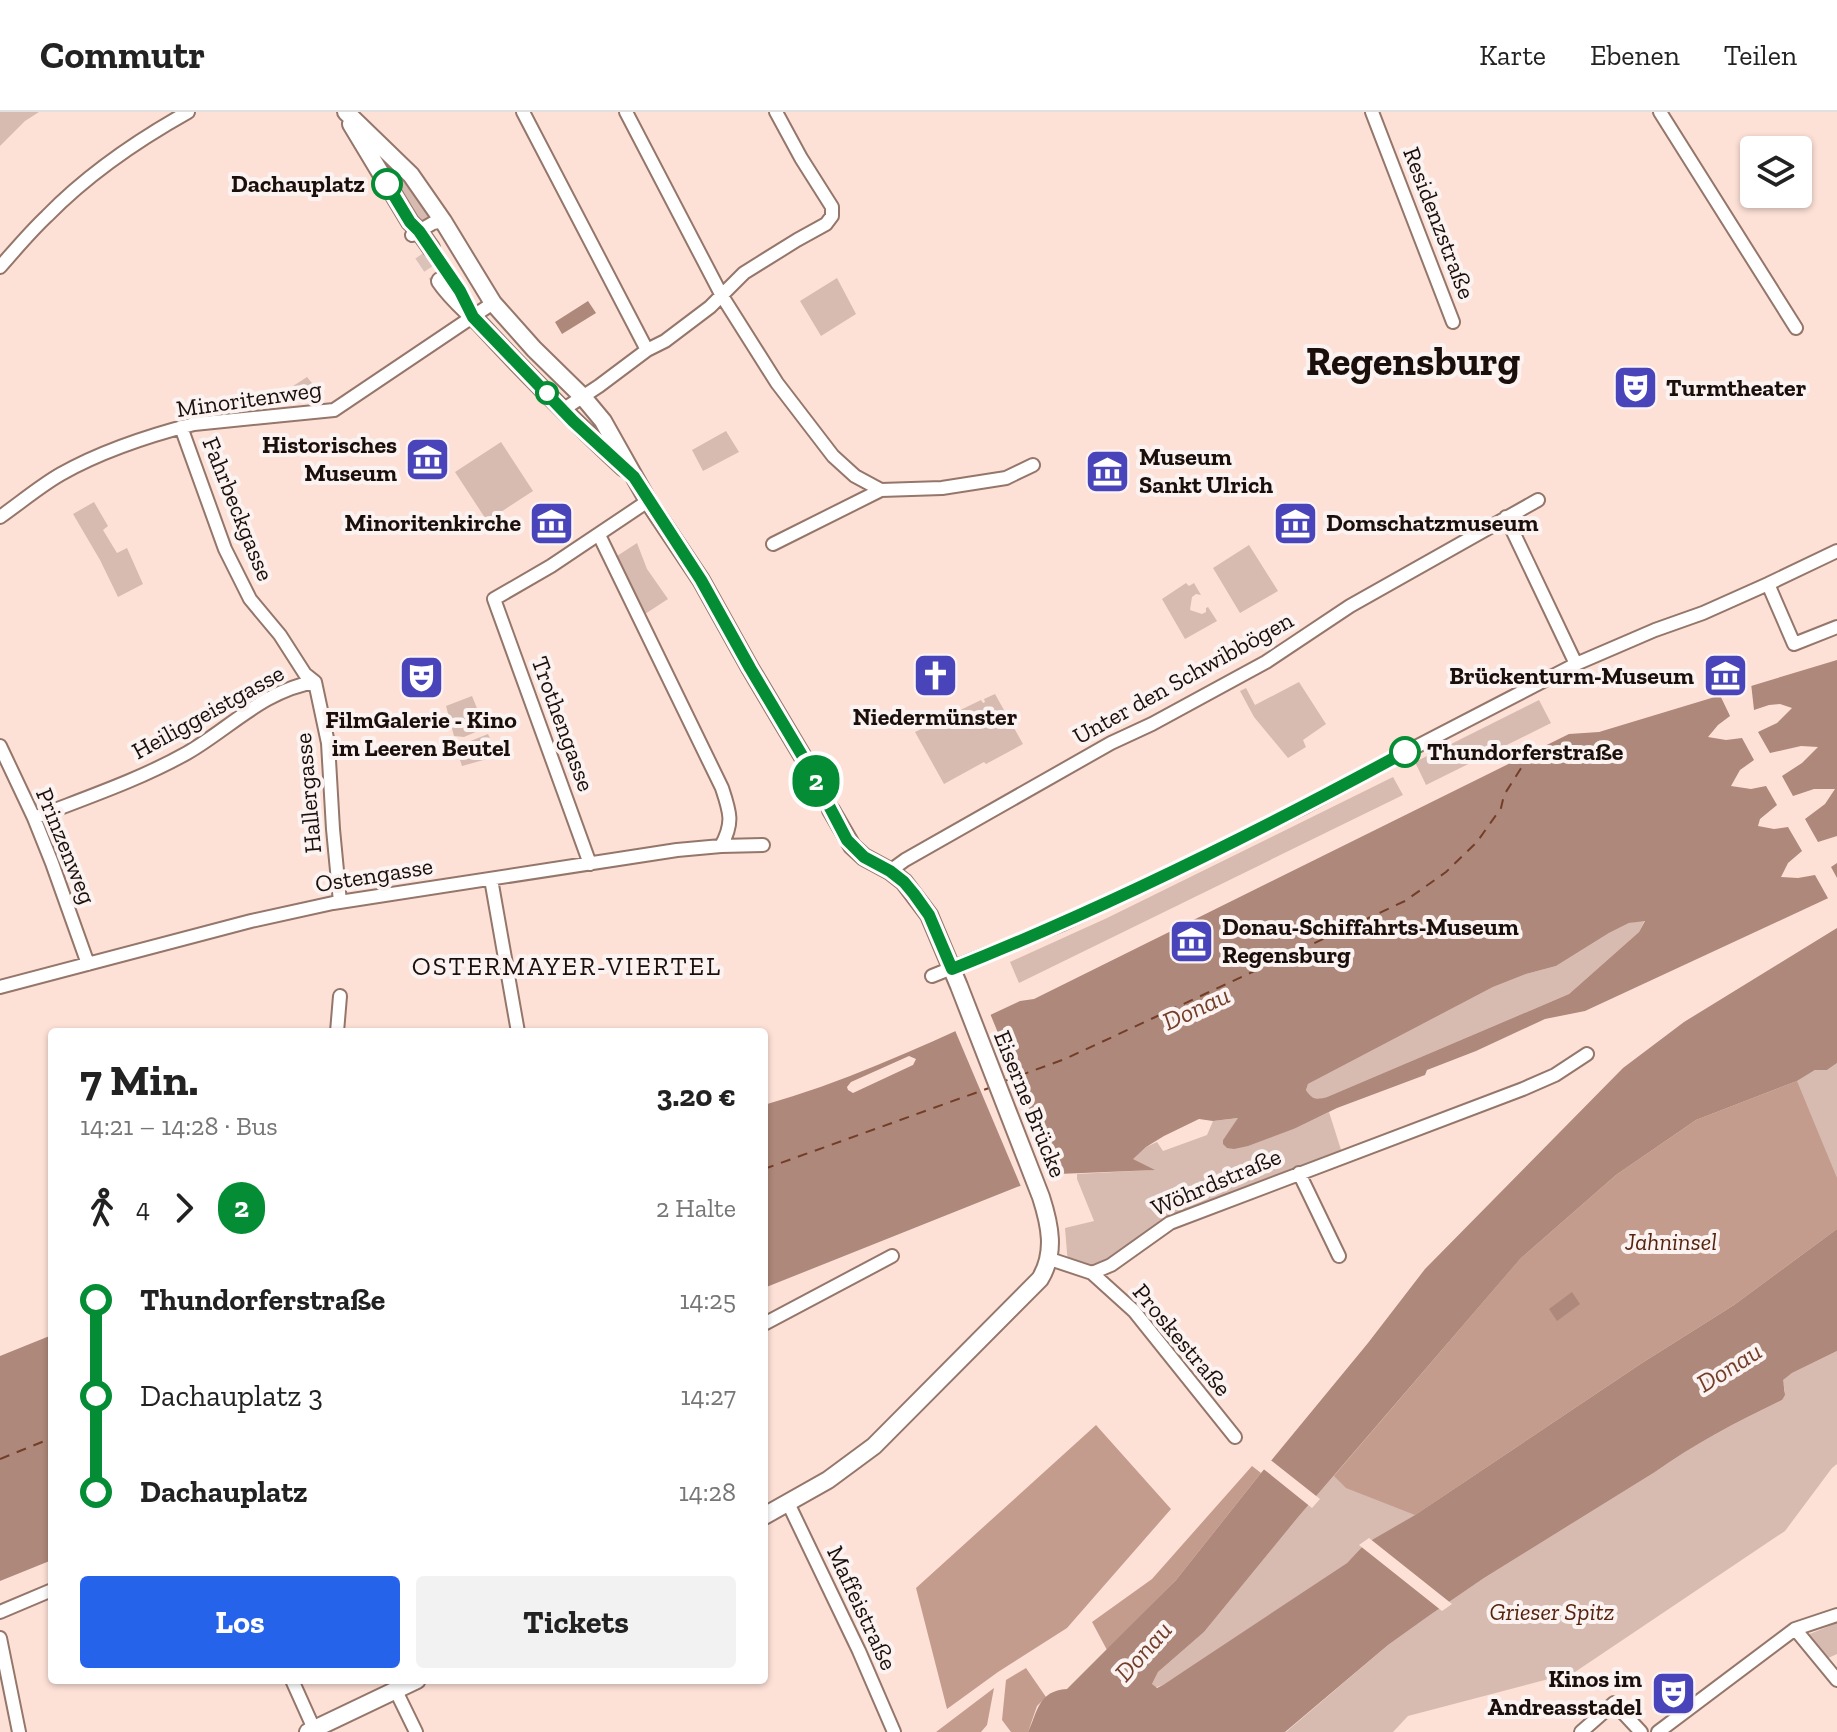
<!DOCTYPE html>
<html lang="de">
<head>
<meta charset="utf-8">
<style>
	:root { --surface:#fff; --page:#f2f2f2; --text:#222; --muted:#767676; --line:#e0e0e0; --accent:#2563eb }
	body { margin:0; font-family:"Zilla Slab",serif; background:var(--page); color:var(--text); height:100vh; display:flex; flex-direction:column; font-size:30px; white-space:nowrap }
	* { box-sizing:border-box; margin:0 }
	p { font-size:26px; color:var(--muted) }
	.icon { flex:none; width:44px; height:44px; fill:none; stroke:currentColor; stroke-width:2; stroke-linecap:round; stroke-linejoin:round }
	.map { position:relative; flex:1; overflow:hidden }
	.details { position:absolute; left:48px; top:916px; width:720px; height:656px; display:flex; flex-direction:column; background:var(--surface); border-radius:8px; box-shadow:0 2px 6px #0004 }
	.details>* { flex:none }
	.badge { padding:0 16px; border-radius:26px; font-size:28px; line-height:52px }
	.buttons { position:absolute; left:1740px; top:24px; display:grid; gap:16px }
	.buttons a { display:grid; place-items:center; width:72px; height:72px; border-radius:8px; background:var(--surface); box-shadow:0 2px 6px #0004; font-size:40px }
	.map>.badge { position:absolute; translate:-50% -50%; box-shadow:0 0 0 4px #fff }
	.legs { display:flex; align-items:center; gap:12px; height:88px; padding:0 32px; font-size:26px }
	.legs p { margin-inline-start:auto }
	.summary { display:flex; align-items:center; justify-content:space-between; height:136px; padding:0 32px }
	h1 { font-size:44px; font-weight:700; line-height:60px }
	.cta { display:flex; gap:16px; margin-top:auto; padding:16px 32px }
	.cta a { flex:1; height:92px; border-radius:8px; background:var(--accent); color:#fff; font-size:32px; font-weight:700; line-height:92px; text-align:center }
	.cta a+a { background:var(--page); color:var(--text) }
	ul { padding:0 32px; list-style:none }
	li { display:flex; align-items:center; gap:28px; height:96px; font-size:30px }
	li i { display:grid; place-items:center; width:12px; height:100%; margin:0 10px; background:currentColor }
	li i::after { content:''; width:20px; height:20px; margin:-10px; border:6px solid; border-radius:50%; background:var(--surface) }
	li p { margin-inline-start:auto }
	li:first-child i { background:linear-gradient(#0000 50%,currentColor 0) }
	li:last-child i { background:linear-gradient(currentColor 50%,#0000 0) }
	header { display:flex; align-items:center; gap:48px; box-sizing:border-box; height:112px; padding:0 40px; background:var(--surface); border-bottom:2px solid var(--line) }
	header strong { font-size:38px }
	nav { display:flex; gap:44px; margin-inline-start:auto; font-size:28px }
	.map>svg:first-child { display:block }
	.green { fill:#d7bbb0 }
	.forest { fill:#c39c8d }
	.water { fill:#ae887a; fill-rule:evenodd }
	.pier { fill:#fde1d7 }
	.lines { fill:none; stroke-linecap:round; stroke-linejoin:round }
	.ferry { stroke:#733e29; stroke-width:2; stroke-dasharray:10 8; stroke-linecap:butt }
	.tertiary-tunnel { stroke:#dbc2b8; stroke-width:16; stroke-dasharray:16 8; stroke-linecap:butt }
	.minor-casing { stroke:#95766a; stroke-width:16 }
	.tertiary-casing { stroke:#95766a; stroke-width:20 }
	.minor { stroke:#fff; stroke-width:12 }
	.tertiary { stroke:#fff; stroke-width:16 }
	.line-1-casing { stroke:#fff; stroke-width:18 }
	.line-1 { stroke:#048d35; stroke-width:12 }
	.stop-1-dot { fill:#fff; stroke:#048d35; stroke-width:4 }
	.labels { text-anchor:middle; stroke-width:8; stroke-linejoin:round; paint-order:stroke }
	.stop-label { font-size:24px; font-weight:bold; fill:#1b0f0b; stroke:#fbf3f1; text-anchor:end }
	.street-label { font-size:24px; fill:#1b0f0b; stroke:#fbf3f1 }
	.poi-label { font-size:24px; font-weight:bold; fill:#1b0f0b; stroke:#fbf3f1; text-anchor:start }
	.park-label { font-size:24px; font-style:italic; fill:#56230e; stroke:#fbf3f1 }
	.neighbourhood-label { font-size:26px; letter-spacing:2px; fill:#1b0f0b; stroke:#fbf3f1 }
	.water-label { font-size:26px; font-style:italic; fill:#733e29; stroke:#fbf3f1 }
	.town-label { font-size:40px; font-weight:bold; fill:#1b0f0b; stroke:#fbf3f1 }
</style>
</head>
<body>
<header>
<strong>Commutr</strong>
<nav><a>Karte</a><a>Ebenen</a><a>Teilen</a></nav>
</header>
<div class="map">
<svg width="1837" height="1620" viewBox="0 0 1837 1620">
	<rect width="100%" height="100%" fill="#fde1d7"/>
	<path class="green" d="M0,0H39L25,9L0,34Z
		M389,53L413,78L433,106L421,112L388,56Z
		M837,166L856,202L821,224L800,189Z
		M307,265L316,276L315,289H312L310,279L244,287L243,284L287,278Z
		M726,319L739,340L703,359L692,338Z
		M501,330L533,379L487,409L455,360Z
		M94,390L108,414L103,418L117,441L127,436L143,472L118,485L100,448L73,402Z
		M637,431L647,457L668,487L645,502L617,444Z
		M1249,433L1278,479L1240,501L1213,456Z
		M1186,471L1189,474L1194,471L1201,483L1196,482L1192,485L1190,498L1202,502L1206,500V496L1208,495L1217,509L1185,527L1162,487Z
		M1299,570L1326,612L1303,628L1306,635L1288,646L1254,605L1240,579L1246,576L1255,593Z
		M995,582L1023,632L986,652L984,650L944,672L915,620L981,588L983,591L985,590L984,587Z
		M472,584L485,616L464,625L454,624L446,594Z
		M1539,588L1551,611L1426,673L1415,650Z
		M488,622L498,644L462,654L460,648C469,645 472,638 468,630Z
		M1393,665L1403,683L1019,871L1010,850L1107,806Z
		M1645,808L1639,820L1569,882L1327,985L1317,988L1310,985L1306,978L1308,972L1493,875L1526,862L1556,854L1609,821L1629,811Z
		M1837,951V1117L1415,1403L1362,1435L1347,1451L1193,1554L1163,1573L1154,1576L1152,1572L1158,1560L1204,1520L1299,1404L1521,1146L1797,969L1815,958H1827Z
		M1329,1000L1343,1044L1170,1111L1092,1161L1068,1153L1065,1116L1094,1109L1077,1067V1062L1153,1058L1132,1047L1146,1035L1157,1030L1163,1039L1207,1023L1213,1009L1239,1006L1223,1028L1296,1016Z
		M1837,1239V1352L1832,1356L1785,1419L1575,1560L1408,1604L1393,1620H1286L1388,1533L1430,1503L1484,1466L1655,1360C1694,1332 1738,1309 1782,1288L1785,1279L1782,1268L1792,1261Z
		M1837,1511V1542L1826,1547L1807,1523Z"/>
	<path class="forest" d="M1797,969L1837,1066V1117L1734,1193L1642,1251L1415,1403L1346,1376L1334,1364L1521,1146L1616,1063L1696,1008Z
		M1096,1313L1171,1397L1067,1516L998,1560L947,1597L916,1476Z
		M1252,1354L1261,1361L1176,1468L1107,1538L1092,1510L1152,1467Z
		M1026,1556L1046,1585L1037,1594L1028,1620H1011L1002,1608L1006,1568Z
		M994,1576L987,1613L981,1620H936Z"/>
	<path class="water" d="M588,189L596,201L562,222L555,210Z
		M1837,548V782L1585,899L1545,907L1476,939L1427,958L1425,963L1337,996L1296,1016L1248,1034L1234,1037L1227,1036L1223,1032V1028L1238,1006L1213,1009L1199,1007L1164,1024L1146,1035L1133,1047L1155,1058L1058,1062L1017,1075L764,1176V993C852,968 937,928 1020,889L1034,887L1569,622L1599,620ZM1645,809L1639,820L1569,882L1327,985C1317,988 1312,988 1306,978L1308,972L1493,875L1526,862L1556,854L1609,821L1629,811Z
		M1837,816V951L1827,958H1815L1797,969L1696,1008L1616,1063L1521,1146L1299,1404L1204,1520L1158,1560L1152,1572L1157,1576L1163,1573L1347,1451L1362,1435L1372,1428L1415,1403L1642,1251L1734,1193L1837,1117V1239L1792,1261L1783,1268L1785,1283L1782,1288C1738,1309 1694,1332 1655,1360L1484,1466L1430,1503L1388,1533L1285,1620H1028C1038,1599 1038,1579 1067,1577L1176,1468L1261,1361L1368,1231L1425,1157L1623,956L1684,910Z
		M1572,1180L1580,1192L1557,1209L1549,1197Z
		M52,1223V1448L0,1469V1244Z"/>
	<path class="pier" d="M1751,571L1754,598L1769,593L1780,592L1792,596L1777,611L1758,620L1770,641L1801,634L1818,635L1802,651L1782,664L1793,684L1814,677H1835L1825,692L1805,707L1818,730L1837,724V751L1831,755L1837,766V787L1828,791L1829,788L1815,763L1798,766L1781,765L1788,751L1802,739L1788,715L1774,717L1758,714L1760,707L1777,693L1766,674L1751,677L1731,674L1740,658L1754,648L1742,626L1726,628L1708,625L1718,613L1730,604L1719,581Z
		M989,899L1058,1067L1022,1077L954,916Z
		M909,944L916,947L913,953L853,981L848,978L847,975L851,970Z
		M1268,1346L1320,1387L1312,1396L1261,1355Z
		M1369,1426L1452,1492L1442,1499L1359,1433Z"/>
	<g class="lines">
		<path class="ferry" d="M1002,970L1065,947L1405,789L1446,760L1477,730L1501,696L1504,683L1530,642
			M764,1057L989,976
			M0,1347L52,1326"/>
		<path class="tertiary-tunnel" d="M422,142L440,169
			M806,650L831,698"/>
		<defs>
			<path id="minor" d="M523,0L647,238
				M626,0L722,184L777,271L833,344L855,364L881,378L942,376L1006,366L1033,353
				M1372,0L1453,210
				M1660,0L1796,216
				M412,123L433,111L443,109
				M0,155C15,138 30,120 47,104C87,63 138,28 188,0
				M564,297L599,274L647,238L665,229L710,195L744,161L797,128L826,112L832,104V95L801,46L776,0
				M181,315L225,437L250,487L280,523L305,562L315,570
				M0,405C20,391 40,374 61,362C100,340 151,323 194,312L334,298L493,191
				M1506,405L1576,552
				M599,423L722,676C730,700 734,711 721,734
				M773,432L881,378
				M1768,472L1794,532L1837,515
				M315,570L328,631L333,717L340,790
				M0,634L34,706L52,751L88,852
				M34,706C85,686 139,668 187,641C229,617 264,578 315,570
				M590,752L494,487L551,454L648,389
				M890,759L905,748L1111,631L1152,612L1266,550L1350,494L1538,388
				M491,767L518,920
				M932,864L1062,812L1188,752L1306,694L1406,640L1576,552L1655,518L1703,501L1768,472L1837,439
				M0,875L251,809L333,791L677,738L721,734L763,733
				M337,920L340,884
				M1299,1061L1339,1144
				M1050,1147L1092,1161L1111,1153L1170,1111L1523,977L1555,963L1587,942
				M1092,1161L1134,1199L1235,1325
				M764,1212L892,1144
				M788,1391L859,1539L894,1620
				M0,1500L52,1478
				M1795,1517L1837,1568
				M0,1526L19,1620
				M292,1568L314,1617
				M396,1579L416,1620
				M1581,1620L1614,1591L1641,1620
				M1658,1620L1795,1517L1837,1503"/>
			<path id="tertiary" d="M346,0L411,63L443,109L493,191L534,237L583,285L603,309L648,389L701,468L750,556L806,650
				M351,12L410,110L419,119L431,136
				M440,169C452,187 468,199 483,215C528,264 575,310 624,356
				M764,1404L828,1368L874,1334L1040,1167C1056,1141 1050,1113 1041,1085L959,874L929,803L904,770L890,759L864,745L852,734L831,698
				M308,1620L417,1568"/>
		</defs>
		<use href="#minor" class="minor-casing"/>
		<use href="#tertiary" class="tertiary-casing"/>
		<use href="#minor" class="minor"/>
		<use href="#tertiary" class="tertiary"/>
	</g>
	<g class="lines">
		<defs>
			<path id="line-1" d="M387,72L410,110L419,119L460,179L473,205L573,309L634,365L701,468L750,556L806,650L847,728L864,745L890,759L904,770L914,782L929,803L952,857C1108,795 1258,720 1405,640"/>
		</defs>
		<use href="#line-1" class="line-1-casing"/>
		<use href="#line-1" class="line-1"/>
	</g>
	<defs>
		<symbol id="theatre-square" viewBox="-11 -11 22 22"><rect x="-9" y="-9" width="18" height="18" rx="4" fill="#4944ba" stroke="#fbf3f1"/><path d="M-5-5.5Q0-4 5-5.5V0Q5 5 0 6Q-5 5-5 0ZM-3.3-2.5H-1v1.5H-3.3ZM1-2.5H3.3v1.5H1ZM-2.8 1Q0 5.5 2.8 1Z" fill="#fff"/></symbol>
		<symbol id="museum-square" viewBox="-11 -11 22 22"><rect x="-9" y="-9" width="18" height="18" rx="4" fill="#4944ba" stroke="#fbf3f1"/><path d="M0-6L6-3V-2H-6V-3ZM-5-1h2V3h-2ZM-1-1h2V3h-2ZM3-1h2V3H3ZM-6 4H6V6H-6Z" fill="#fff"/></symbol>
		<symbol id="church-square" viewBox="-11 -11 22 22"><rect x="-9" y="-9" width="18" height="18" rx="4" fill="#4944ba" stroke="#fbf3f1"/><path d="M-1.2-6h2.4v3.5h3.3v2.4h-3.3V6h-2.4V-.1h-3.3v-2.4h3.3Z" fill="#fff"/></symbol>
	</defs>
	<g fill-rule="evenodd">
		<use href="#theatre-square" x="1610" y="250" width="51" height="51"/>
		<use href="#museum-square" x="402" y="322" width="51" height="51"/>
		<use href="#museum-square" x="1082" y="334" width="51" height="51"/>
		<use href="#museum-square" x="526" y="386" width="51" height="51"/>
		<use href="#museum-square" x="1270" y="386" width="51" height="51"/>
		<use href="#church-square" x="910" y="538" width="51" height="51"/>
		<use href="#museum-square" x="1700" y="538" width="51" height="51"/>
		<use href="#theatre-square" x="396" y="540" width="51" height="51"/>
		<use href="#museum-square" x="1166" y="804" width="51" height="51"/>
		<use href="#theatre-square" x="1648" y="1556" width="51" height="51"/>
	</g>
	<g class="stop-1-dot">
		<circle cx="387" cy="72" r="14"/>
		<circle cx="547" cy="281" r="10"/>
		<circle cx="1405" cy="640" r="14"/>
	</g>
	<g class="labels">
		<g class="stop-label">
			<text x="365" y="80">Dachauplatz</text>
			<text x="1427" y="648" text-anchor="start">Thundorferstraße</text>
		</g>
		<g class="street-label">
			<text transform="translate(1439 111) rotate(69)" y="8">Residenzstraße</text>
			<text transform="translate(249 287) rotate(-8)" y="8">Minoritenweg</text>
			<text transform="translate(238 397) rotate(68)" y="8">Fahrbeckgasse</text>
			<text transform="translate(1183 566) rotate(-29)" y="8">Unter den Schwibbögen</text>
			<text transform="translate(208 600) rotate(-29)" y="8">Heiliggeistgasse</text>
			<text transform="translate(563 612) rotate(70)" y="8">Trothengasse</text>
			<text transform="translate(308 681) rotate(-95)" y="8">Hallergasse</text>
			<text transform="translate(66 734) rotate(68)" y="8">Prinzenweg</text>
			<text transform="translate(374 763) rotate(-9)" y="8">Ostengasse</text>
			<text transform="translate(1030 992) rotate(68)" y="8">Eiserne Brücke</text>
			<text transform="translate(1216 1070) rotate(-23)" y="8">Wöhrdstraße</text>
			<text transform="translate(1182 1228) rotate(50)" y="8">Proskestraße</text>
			<text transform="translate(862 1496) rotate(65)" y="8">Maffeistraße</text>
		</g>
		<g class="poi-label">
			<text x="1666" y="284">Turmtheater</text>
			<text x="397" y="341" text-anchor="end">Historisches<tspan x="397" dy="28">Museum</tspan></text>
			<text x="1139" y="353">Museum<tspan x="1139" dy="28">Sankt Ulrich</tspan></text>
			<text x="521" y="419" text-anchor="end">Minoritenkirche</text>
			<text x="1326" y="419">Domschatzmuseum</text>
			<text x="1694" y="572" text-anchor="end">Brückenturm-Museum</text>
			<text x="935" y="613" text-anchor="middle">Niedermünster</text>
			<text x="421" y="616" text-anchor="middle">FilmGalerie - Kino<tspan x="421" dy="28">im Leeren Beutel</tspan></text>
			<text x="1222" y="823">Donau-Schiffahrts-Museum<tspan x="1222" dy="28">Regensburg</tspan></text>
			<text x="1642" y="1575" text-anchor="end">Kinos im<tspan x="1642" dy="28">Andreasstadel</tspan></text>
		</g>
		<g class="park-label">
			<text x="1671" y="1138">Jahninsel</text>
			<text x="1552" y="1508">Grieser Spitz</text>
		</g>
		<g class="neighbourhood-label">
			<text x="567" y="863">OSTERMAYER-VIERTEL</text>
		</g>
		<g class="water-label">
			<text transform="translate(1196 896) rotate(-25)" y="9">Donau</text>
			<text transform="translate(1729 1255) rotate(-32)" y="9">Donau</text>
			<text transform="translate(1143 1539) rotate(-48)" y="9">Donau</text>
		</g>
		<g class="town-label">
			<text x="1413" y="263">Regensburg</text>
		</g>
	</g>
</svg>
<div class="buttons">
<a><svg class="icon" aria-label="layers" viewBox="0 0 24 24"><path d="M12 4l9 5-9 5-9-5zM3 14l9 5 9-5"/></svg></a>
</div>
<b class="badge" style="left:816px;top:669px;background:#048d35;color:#fff">2</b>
<section class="details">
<div class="summary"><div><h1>7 Min.</h1><p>14:21 – 14:28 · Bus</p></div><b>3.20 €</b></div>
<div class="legs"><svg class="icon" aria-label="walk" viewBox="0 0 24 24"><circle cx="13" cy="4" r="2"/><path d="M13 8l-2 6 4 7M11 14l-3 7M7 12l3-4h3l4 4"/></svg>4<svg class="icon" aria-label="forward" viewBox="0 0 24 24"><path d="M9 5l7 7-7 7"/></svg><b class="badge" style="background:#048d35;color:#fff">2</b><p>2 Halte</p></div>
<ul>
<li><i style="color:#048d35"></i><b>Thundorferstraße</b><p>14:25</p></li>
<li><i style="color:#048d35"></i><span>Dachauplatz 3</span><p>14:27</p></li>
<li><i style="color:#048d35"></i><b>Dachauplatz</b><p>14:28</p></li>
</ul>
<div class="cta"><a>Los</a><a>Tickets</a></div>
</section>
</div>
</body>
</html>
